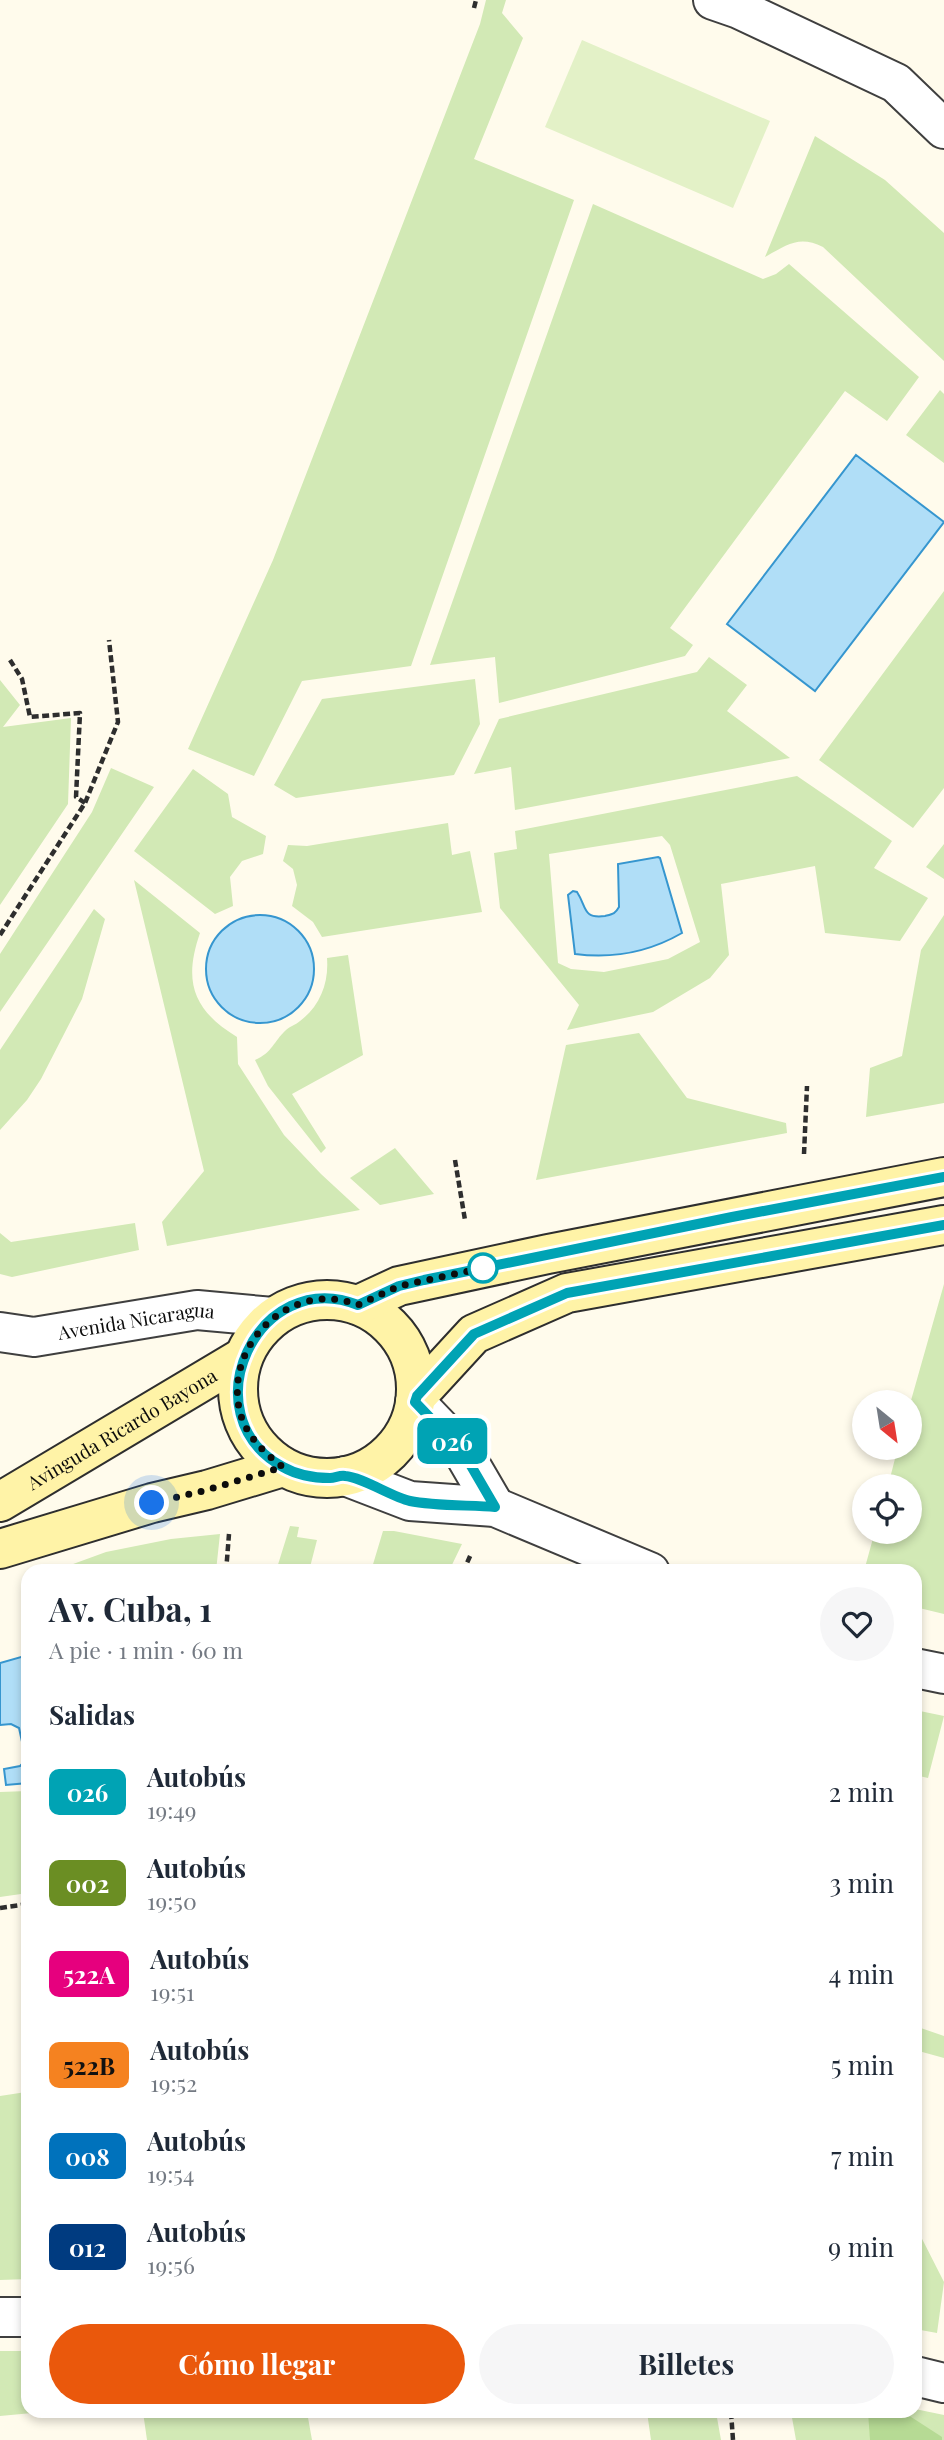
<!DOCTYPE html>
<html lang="es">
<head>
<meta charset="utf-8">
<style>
	:root { --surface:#fff; --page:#f6f6f7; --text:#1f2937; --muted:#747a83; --accent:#ea580c }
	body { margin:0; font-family:"Playfair Display",serif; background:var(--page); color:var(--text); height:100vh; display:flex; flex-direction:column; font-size:26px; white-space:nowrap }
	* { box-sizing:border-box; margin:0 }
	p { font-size:23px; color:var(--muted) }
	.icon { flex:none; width:38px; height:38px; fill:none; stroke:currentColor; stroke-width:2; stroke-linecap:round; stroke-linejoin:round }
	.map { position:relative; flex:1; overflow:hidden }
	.panel { position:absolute; left:21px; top:1564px; width:901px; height:854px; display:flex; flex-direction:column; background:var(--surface); border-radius:21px; box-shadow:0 4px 10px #0003 }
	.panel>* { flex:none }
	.badge { padding:0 14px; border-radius:10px; font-size:24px; line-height:46px }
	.needle { width:46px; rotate:150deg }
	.controls { position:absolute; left:852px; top:1390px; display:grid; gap:14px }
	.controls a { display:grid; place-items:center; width:70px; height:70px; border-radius:50%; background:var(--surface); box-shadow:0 4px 10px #0003; font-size:35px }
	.you { position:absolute; width:35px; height:35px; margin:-18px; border:5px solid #fff; border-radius:50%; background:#1a73e8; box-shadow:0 0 0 10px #1a73e833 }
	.map>.badge { position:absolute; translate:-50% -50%; box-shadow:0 0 0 4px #fff }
	h2 { padding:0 28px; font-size:26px; line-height:63px }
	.round { display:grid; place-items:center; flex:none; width:74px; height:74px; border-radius:37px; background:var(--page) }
	.summary { display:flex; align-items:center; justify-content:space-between; height:119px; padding:0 28px }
	h1 { font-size:33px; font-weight:700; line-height:52px }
	.primary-button { display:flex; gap:14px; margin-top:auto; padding:14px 28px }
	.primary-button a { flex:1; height:80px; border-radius:42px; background:var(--accent); color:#fff; font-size:28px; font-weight:700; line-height:80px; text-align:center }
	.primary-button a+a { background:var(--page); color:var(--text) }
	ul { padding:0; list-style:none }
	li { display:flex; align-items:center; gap:21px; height:91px; padding:0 28px }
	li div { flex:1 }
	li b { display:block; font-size:26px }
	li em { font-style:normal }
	li .badge { min-width:77px; font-weight:700; text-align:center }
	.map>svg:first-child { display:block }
	.green { fill:#d2e9b5; fill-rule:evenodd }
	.forest { fill:#b6da94 }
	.pitch { fill:#e3f1c7 }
	.water { fill:#b0def7; stroke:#3696cf; stroke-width:2 }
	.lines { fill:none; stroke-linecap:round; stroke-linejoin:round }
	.street-casing { stroke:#3f3f3f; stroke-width:42 }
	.secondary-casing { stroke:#2e2e2e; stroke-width:42 }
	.path { stroke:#2e2e2e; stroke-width:4.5; stroke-dasharray:7 3.5; stroke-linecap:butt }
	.street { stroke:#fff; stroke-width:38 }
	.secondary { stroke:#fff3a7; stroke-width:38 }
	.line-casing { stroke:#fff; stroke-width:16 }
	.line { stroke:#00a3b4; stroke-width:10 }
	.walk { stroke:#0c0c0c; stroke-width:7; stroke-dasharray:0 12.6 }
	.stop-dot { fill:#fff; stroke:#00a3b4; stroke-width:3.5 }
	.labels { text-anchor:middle; stroke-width:7; stroke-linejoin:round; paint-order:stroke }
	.street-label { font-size:19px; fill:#0c0c0c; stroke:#fff }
</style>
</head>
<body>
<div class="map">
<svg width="944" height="2440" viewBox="0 0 944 2440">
	<rect width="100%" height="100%" fill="#fffbec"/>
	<path class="green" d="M486,0H506L502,13L523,38L474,159L574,200L411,666L302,681L254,776L188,749L273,560L480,24Z
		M815,136L885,180L944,233V361L823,247C799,235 787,245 765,257Z
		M593,204L763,279L776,274L789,264L919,377L887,421L845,391L670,628L693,645L685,656L499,703L495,657L430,665Z
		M940,390L944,394V463L906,435Z
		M944,591V788L913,828L819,760Z
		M709,657L747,685L727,711L790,758L515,810L511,767L474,774L499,719L697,672Z
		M475,679L480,724L454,775L296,798L274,785L322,699Z
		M0,680L20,705L3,727L71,718L68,804L0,905Z
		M111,768L154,787L0,1012V954L92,812Z
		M193,769L228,794L232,817L266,836L263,854L242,861L230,877L233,906L215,914L134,851Z
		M797,776L892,841L874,868L928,898L900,941L825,933L815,866L721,884L729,955L710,978L653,1012L567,1030L579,1005L500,908L494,853L517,849L515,831ZM662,836L670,845L700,942L668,959L604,972L571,969L558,963L549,854Z
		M448,823L452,855L470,851L482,912L322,937L313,922L292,906L297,885L293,869L283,861L288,845L307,846Z
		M944,844V879L926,867Z
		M134,880L200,933C183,982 193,1010 237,1037L238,1064L284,1135L321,1174L360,1210L167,1246L162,1222L204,1171Z
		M94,909L105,919L82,999L41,1079L27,1100L0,1130V1050Z
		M944,915V1103L866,1117L870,1068L902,1056L921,950Z
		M348,955L363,1055L292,1094L326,1148L321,1153L268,1086L255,1060C273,1052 273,1042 286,1030C290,1026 296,1025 300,1021C320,1006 329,983 327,958Z
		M639,1033L687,1098L786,1123L787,1133L536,1180L566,1045Z
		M395,1148L434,1194L380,1205L350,1178Z
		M135,1223L139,1250L12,1277L0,1274V1233L11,1242Z
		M944,1284V1614L915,1607V1572L864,1571L875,1531H910V1486H888L898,1447H910V1404Z
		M290,1526L299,1527L297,1537L317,1540L309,1571H276Z
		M383,1531H394L462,1544L449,1571H371Z
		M220,1534L216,1571H54L106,1552L171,1539Z
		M915,1710L944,1716L928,1778L915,1775Z
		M28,1791V1893L0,1897V1792Z
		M915,2026L944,2036V2058L915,2050Z
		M28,2042V2279L0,2280V2096L26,2092L24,2043Z
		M915,2225L944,2282L937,2333L915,2329Z
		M0,2351H28V2412H43L0,2416Z
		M915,2409L944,2415V2440H796L791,2412H915Z
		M143,2412H307L312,2440H147Z
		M647,2412H716L721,2440H651Z"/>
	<path class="forest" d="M868,2412L908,2415L942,2437V2440H870Z"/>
	<path class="pitch" d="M582,40L770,121L733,208L545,127Z"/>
	<path class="water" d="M856,455L944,522L815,691L727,624Z
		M658,857L660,858L682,933C649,952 613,959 575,954L568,895L573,891L577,892C587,907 582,919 605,916C613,914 615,914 619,907L618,864Z
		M206 969a54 54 0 1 1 108 0a54 54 0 1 1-108 0Z
		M28,1655V1783L6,1785L4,1769L20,1766L26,1760L19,1728L11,1724L0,1725V1663Z"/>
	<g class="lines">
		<defs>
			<g id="street">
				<path d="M713,0L739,9L896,83L944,129"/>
				<path id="s1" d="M0,1332L34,1337L197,1310L273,1317"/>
				<path d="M415,1402L463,1452L495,1507"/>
				<path d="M345,1476L410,1501L495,1507L650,1572"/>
				<path d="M915,1668L944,1674"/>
				<path d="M0,2317H28"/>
				<path d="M915,2376L944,2383"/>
			</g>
			<g id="secondary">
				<circle cx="327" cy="1389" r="89"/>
				<path d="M358,1305L399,1286L548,1254L944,1177"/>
				<path d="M417,1396L474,1334L567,1293L944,1225"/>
				<path id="s2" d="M0,1502L243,1357"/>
				<path d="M0,1549L152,1503L207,1490L283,1467"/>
			</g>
		</defs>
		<use href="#street" class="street-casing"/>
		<use href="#secondary" class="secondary-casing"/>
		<path class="path" d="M474,8L476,0
			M10,660L22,679L30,717L80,713L76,797L85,803
			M0,935L85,803L118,722L109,640
			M804,1154L807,1086
			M455,1160L465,1220
			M226,1572L229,1534
			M463,1572L471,1554
			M0,1908L28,1904
			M731,2412L733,2440"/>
		<use href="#street" class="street"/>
		<use href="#secondary" class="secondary"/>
	</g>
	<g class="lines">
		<defs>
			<path id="line" d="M944,1177L732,1217L424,1280L399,1286L358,1305C258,1265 188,1415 283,1467C297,1475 314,1478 330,1478C335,1478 340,1475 345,1476C362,1477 392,1497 410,1501C433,1506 471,1505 495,1507L463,1452L415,1402L417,1396L474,1334L567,1293L944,1225"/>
		</defs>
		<use href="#line" class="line-casing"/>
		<use href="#line" class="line"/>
		<path class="walk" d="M152,1503L207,1490L283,1467C263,1452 244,1434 239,1408C226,1341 293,1279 358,1305L399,1286L483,1268"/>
	</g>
	<circle class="stop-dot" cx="483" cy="1268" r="14"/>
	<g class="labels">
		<g class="street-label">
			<text dy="7" stroke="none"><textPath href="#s1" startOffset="138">Avenida Nicaragua</textPath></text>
			<text dy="7" stroke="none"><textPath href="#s2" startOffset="142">Avinguda Ricardo Bayona</textPath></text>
		</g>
	</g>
</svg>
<div class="controls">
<a><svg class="needle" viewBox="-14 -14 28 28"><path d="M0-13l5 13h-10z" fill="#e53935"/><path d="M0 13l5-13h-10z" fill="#747a83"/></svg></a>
<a><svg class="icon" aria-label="locate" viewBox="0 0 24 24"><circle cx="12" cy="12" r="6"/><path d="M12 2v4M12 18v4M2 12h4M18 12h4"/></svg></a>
</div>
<div class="you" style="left:152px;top:1503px"></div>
<b class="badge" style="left:452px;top:1441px;background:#00a3b4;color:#fff">026</b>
<section class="panel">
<div class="summary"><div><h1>Av. Cuba, 1</h1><p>A pie · 1 min · 60 m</p></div><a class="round"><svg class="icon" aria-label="heart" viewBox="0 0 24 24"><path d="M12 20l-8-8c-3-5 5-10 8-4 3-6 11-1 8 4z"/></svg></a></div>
<h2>Salidas</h2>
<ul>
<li><span class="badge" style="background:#00a3b4;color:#fff">026</span><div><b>Autobús</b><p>19:49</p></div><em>2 min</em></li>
<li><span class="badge" style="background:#6b8e23;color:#fff">002</span><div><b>Autobús</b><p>19:50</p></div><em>3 min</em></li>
<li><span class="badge" style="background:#e6007e;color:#fff">522A</span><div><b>Autobús</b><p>19:51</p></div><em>4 min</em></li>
<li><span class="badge" style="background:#f58220;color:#111">522B</span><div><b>Autobús</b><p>19:52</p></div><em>5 min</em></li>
<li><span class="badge" style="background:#0072bc;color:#fff">008</span><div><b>Autobús</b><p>19:54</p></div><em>7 min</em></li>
<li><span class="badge" style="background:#003b80;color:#fff">012</span><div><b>Autobús</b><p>19:56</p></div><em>9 min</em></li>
</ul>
<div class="primary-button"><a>Cómo llegar</a><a>Billetes</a></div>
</section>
</div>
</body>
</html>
